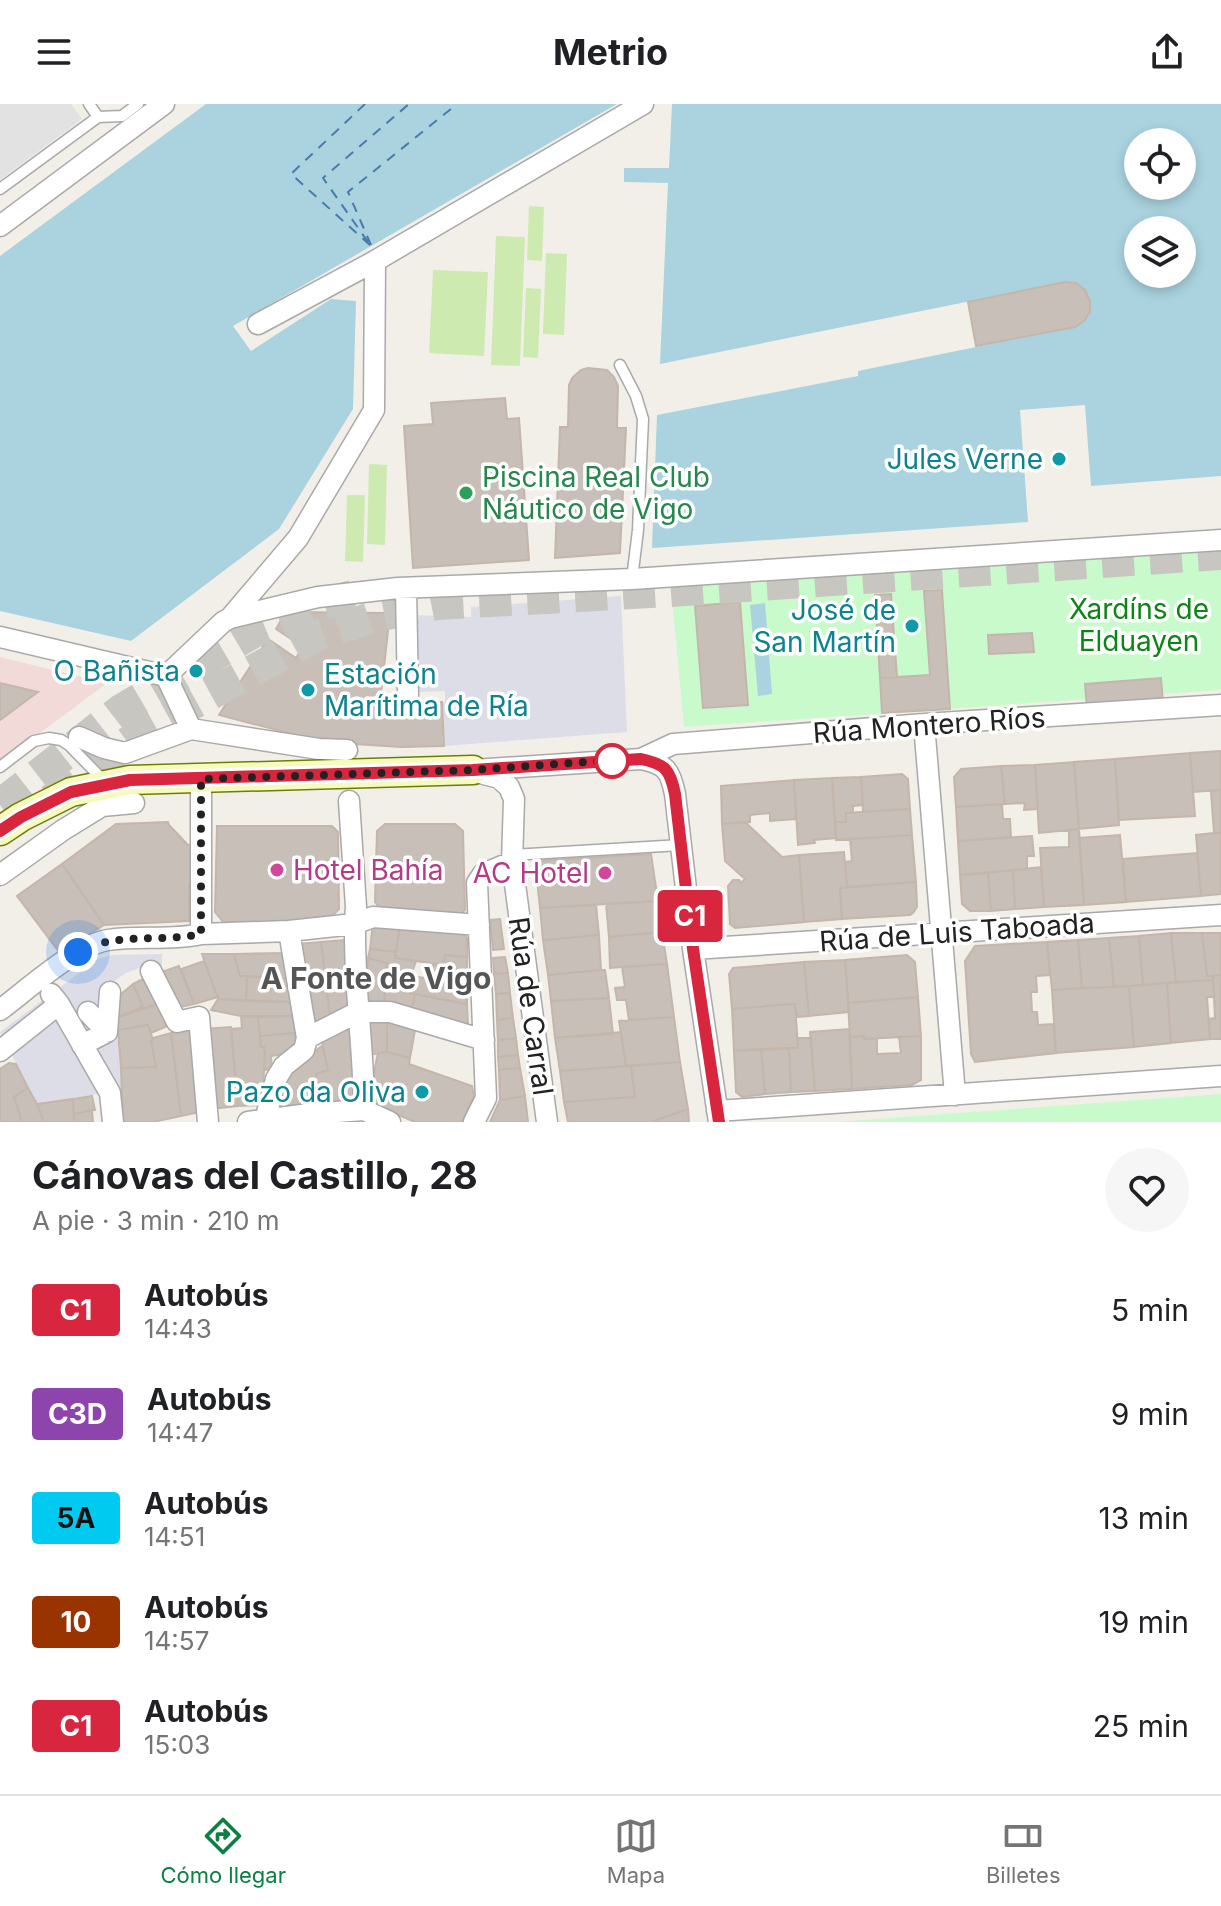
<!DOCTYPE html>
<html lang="es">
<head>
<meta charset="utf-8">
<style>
	:root { --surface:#fff; --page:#f6f6f6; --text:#202124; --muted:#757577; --line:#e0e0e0; --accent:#0b8043 }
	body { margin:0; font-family:Inter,sans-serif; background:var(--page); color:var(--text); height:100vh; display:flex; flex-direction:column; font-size:30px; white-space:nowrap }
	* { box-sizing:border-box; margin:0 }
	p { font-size:26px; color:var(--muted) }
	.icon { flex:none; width:44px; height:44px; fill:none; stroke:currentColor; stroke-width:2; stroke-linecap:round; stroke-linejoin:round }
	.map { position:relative; height:1018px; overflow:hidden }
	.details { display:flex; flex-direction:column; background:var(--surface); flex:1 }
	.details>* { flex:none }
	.badge { padding:0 16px; border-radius:6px; font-size:28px; line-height:52px }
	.tools { position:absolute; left:1124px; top:24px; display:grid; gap:16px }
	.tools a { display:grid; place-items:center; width:72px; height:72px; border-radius:50%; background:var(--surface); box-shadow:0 4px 12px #0003; font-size:40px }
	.you { position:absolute; width:40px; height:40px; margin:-20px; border:6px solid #fff; border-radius:50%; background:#1a73e8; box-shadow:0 0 0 12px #1a73e833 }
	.map>.badge { position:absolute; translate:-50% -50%; box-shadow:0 0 0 4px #fff }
	.round { display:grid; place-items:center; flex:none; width:84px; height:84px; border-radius:42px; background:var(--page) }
	.overview { display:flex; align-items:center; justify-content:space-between; height:136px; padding:0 32px }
	h1 { font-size:38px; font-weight:700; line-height:60px }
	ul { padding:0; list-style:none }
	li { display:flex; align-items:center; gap:24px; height:104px; padding:0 32px }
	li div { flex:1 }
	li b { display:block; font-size:30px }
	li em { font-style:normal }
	li .badge { min-width:88px; font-weight:700; text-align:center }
	header { display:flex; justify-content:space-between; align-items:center; height:104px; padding:0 32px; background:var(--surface); font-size:36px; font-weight:700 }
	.tabs { display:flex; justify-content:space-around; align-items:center; height:112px; border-top:2px solid var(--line); background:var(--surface); font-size:22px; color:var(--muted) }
	.tabs a { display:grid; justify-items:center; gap:4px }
	.tabs .active { color:var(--accent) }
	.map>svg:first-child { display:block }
	.commercial { fill:#f2dad9 }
	.grass { fill:#cdebb0 }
	.park { fill:#c8facc }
	.parking { fill:#e2e2e2 }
	.plaza { fill:#dddde8 }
	.water { fill:#aad3df; fill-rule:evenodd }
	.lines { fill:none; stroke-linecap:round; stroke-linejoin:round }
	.ferry { stroke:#4a7aab; stroke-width:2; stroke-dasharray:10 8; stroke-linecap:butt }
	.building { fill:#c7bfb8; stroke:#c4b6ab; stroke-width:2 }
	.primary-tunnel { stroke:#c8c6c1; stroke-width:32; stroke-dasharray:32 16; stroke-linecap:butt }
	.lane-casing { stroke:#a9a9a9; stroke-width:13 }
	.street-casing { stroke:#a9a9a9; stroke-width:23 }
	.secondary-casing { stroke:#707d05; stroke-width:31 }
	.lane { stroke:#fff; stroke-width:10 }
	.street { stroke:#fff; stroke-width:20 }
	.secondary { stroke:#f7fabf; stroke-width:28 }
	.line-casing { stroke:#fff; stroke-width:18 }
	.line { stroke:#d7263d; stroke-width:12 }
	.walk { stroke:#222; stroke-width:8; stroke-dasharray:0 14.4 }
	.culture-dot { fill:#0f9aa8; stroke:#fff; stroke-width:3 }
	.leisure-dot { fill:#2e9e5b; stroke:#fff; stroke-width:3 }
	.stop-dot { fill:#fff; stroke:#d7263d; stroke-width:4 }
	.hotel-dot { fill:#d1479c; stroke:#fff; stroke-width:3 }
	.labels { text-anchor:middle; stroke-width:7; stroke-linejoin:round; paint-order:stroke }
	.culture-label { font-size:28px; fill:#0d838f; stroke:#fff; text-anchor:end }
	.leisure-label { font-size:28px; fill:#27864d; stroke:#fff; text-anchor:start }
	.park-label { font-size:28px; fill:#0c8416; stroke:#fff }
	.street-label { font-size:28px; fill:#222; stroke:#fff }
	.hotel-label { font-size:28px; fill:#b23c85; stroke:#fff; text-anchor:start }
	.neighbourhood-label { font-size:30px; font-weight:bold; fill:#555; stroke:#fff }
</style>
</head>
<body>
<header><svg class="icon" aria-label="menu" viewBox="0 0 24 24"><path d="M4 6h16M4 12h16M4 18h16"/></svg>Metrio<svg class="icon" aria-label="share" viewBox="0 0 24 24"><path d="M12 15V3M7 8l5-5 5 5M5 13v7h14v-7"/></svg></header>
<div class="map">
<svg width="1221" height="1018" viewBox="0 0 1221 1018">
	<rect width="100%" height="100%" fill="#f2efe9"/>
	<path class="commercial" d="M0,553L107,579L0,659Z"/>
	<path class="grass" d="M529,102L544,103L542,157L527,156Z
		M496,132L525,133L520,262L491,261Z
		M546,149L567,150L564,231L543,230Z
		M433,166L488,168L484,252L429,249Z
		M526,184L541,185L538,254L523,253Z
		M369,360L387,361L385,441L367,440Z
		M347,391H365L363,458L345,457Z"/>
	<path class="park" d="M1221,446V586L684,623L671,484Z
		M1221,990V1018H835Z"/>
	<path class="parking" d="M0,0H71L82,15L0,76Z"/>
	<path class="plaza" d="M621,492L627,628L444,642L442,598H445V587L419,588L415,511L471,513V503Z
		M162,850V862H145L126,869L107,882L118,913L122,986L37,1000L0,928L98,855L112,851Z"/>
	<path class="water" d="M206,0H617L233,222L251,247L331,195L356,197L353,305L279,425L131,537L0,507V152Z
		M672,0H1221V372L1091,382L1085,301L1020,306L1028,418L652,444L657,311L858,272V267L1075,223C1099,208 1094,182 1065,178L660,260L668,79L624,78V64H669ZM1138,38H1182V82H1138ZM1138,126H1182V170H1138Z
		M765,499L772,590L758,592L750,501Z"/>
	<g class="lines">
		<path class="ferry" d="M365,0L291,70L371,142
			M368,138L323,74L409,0
			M371,141L348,88L457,0"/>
	</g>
	<path class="building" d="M1065,178L1076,179L1085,186L1090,197V208L1084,217L1075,223L976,242L968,198Z
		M588,264L607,266L614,273L618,282L617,324H626L620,449L555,454L560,323H568L569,281L572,274L581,266Z
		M505,294L507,315L519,314L529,456L413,464L404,322L433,320L431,299Z
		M942,486L950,605L882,609L880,574L930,571L924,487Z
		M891,490L897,573L880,574L875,491Z
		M740,498L748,601L703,604L695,502Z
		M286,508L390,509L380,599L442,598L444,642L401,643L354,640L296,631L219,611L268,535L296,554L303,543L276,525Z
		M1032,529L1034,548L989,550L988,531Z
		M1161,574L1163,598L1087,604L1085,580Z
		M0,579L38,588L0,616Z
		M1221,647V686L1193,688L1190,649Z
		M1190,649L1195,712L1119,716L1115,655Z
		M1115,655L1119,721L1079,725L1074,658Z
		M1074,658L1079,725L1039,729L1035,661Z
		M1035,661L1038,705L1024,706L1025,699L1005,700L1001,662Z
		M1001,662L1005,700L956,703L954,673L961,665Z
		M902,670L908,675L910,705L863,708L861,673Z
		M861,673L863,701L853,702V708L846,709V718H835L832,674Z
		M832,674L836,734L814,736L815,739L798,741L794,676Z
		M794,676L796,715L770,717V709L750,711V718L722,720L721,682Z
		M1221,686V729H1214L1211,687Z
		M1002,700L1003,715H1010L1011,733L958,737L956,703Z
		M910,705L912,731L836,736L835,718H846V709Z
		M168,718L169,721L188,741H193V782H189V817L104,821L62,760L116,720Z
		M745,718L782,753L799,751L804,818L735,824L730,820L728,782L733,776H739L741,779L745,775L725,757L722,720Z
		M385,720H455L463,727L465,806L458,813L381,806L375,798L377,727Z
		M217,722H332L338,728L339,805L328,816L224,819L215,808Z
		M1079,725L1084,801L1044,803L1040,744L1069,743V726Z
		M1214,729H1221V790L1201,792L1196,731Z
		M912,731L916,778L847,783L845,758L852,757L850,735Z
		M1120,731L1126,798L1084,801L1079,734Z
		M1032,732L1034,752H1027V765L960,771L958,737Z
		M844,748L847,783L840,784L842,815L804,818L799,751Z
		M1197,749L1201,792L1126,798L1123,755Z
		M651,750L658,797L540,804L535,757Z
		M62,760L104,821L59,848L17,792Z
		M1041,763L1044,803L1015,805L1013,766Z
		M1013,766L1015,805L991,807L988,769Z
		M988,769L991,807H970L962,800L960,771Z
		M916,778L917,803L913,809L910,811L842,815L840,784Z
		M658,797L662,828L609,833L606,800Z
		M596,801L599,831L543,836L540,804Z
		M500,815L504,845L493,846L490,816Z
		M373,819L400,821L396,848L370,845Z
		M400,821L459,826L467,834V853L445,851L443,861L395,854Z
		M662,828L667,860L610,864L609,833Z
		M1171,829L1176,878L1143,881L1139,832Z
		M1171,829H1202L1207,872H1213V876L1176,878Z
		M1202,829H1221V871L1207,872Z
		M599,831L601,866L548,871L543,836Z
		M1139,832L1143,881L1114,883L1109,834Z
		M1109,834L1114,883L1082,884L1078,836Z
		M345,836L353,905L330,912L321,838Z
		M1078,836L1082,884L1052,886L1047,838Z
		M321,838L330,912L308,920L298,840Z
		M1047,838L1050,871L1036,872L1037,888H1031L1032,908H1037L1038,921L1053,920L1056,949L975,958L971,950L965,857L975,842Z
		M370,845L396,848L395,854L416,857L410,874L385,867L387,859L368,854Z
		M287,849L290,875L240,872L234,850Z
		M202,850H234L240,872H247L246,897L218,895Z
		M445,851L467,853V881L438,876V870L432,868L433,860L443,861Z
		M907,851L915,858L918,893L848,899L845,856Z
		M505,853L508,869L494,870L493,854Z
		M368,854L387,859L384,902L364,897Z
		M845,856L849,908L809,912L804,858Z
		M204,857L218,893L194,900L181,865Z
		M804,858L809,912L797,913L795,900L732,905L729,870L733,864Z
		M667,860L674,913L629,916L626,896H617L615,884L625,883L622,863Z
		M179,862L194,900L175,904L156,870Z
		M601,866H605L609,894L551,897L548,871Z
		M386,867L410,874L408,889L415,890L411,909L384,899Z
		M432,868L438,870V876L467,881V900L408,889L411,872L431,875Z
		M508,869L510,889L496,890L494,870Z
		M1221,871V935H1210L1209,915L1215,914L1213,872Z
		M149,872L160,899L144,905L133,880Z
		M247,872L290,875L292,898L246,897Z
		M1213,876L1214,893H1207L1210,935L1171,939L1167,879Z
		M1167,879L1171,939L1134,943L1129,882Z
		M133,880L143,903L118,913L115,895Z
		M1129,882L1134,943L1056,949L1052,886Z
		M510,889L513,914L497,916L496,890Z
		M415,890L467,900L468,923L411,909Z
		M918,893L921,932L864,935V932L850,933L848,899Z
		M609,894L613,930L555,934L551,897Z
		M218,895L292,898L294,912H241L211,906Z
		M160,899L170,921L151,929L148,921L118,926V913Z
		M795,900L798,944L734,947L732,905Z
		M241,912L258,913L261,943H264L265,950L262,1001L238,1002L231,925L242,924Z
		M294,912L295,929L260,932L258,913Z
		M674,913L680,958L626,962L619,917Z
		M363,914L387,918V948L367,951Z
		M513,914L516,934L498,936L497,916Z
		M387,918L415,926L410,954L387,948Z
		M148,921L153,936L151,937L156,963L121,964L118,926Z
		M352,921L358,998L319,1000L316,970L328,966L321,933Z
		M196,923L204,1007L181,1012L171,929Z
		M231,923L238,1002L211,1005L203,925Z
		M849,925L852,985L815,987L810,928Z
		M621,928L626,962L560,967L555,934Z
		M171,929L181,1012L153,1018H123L121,964L156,963L151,937L153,936V934Z
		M295,929L297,948L271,952L272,967L264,965L265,950L264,943H261L260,932Z
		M864,932V935L877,934V950L901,949L899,933L921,932V976L912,981L852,985L850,933Z
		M516,934L518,951L498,953V936Z
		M797,934H811L815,987L791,988L789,944H798Z
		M322,942L328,966L316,970L319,1000L278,1002L285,977L293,963Z
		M789,944L791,988L765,990L761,945Z
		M761,945L765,990L742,993L736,988L734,947Z
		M387,948L410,954L409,960L472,982L474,993L462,1018H415L368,998L378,949Z
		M518,951L520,964L499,966L498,953Z
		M680,958L688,1005L651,1018H568L564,998L635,993L631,962Z
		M9,959L16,960L28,984L14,993L22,1018H0V965Z
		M631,962L635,993L564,998L560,967Z
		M520,964L525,992L500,996L499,966Z
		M28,984L37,1000L44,1018H22L14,993Z
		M92,992L95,1006L74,1010L73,995Z
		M525,992L528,1018H490L500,996Z
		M73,995L74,1018H44L37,1000Z
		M688,1005L689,1018H651Z
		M92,1006L93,1018H74V1010Z"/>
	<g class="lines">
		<path class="primary-tunnel" d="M51,696L145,626L316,532L377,512L437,500L670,487L1221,450
			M0,701L121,606L252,529L320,501L353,492"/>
		<defs>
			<path id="lane" d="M89,0L98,13
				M0,85L98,13L122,12L138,0
				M620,261L636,292L643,315L638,426L632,475
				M0,663L34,637L49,634L61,636L69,641L105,678
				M512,751L681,741"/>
			<path id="street" d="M0,122L164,0
				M258,220L375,157L643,0
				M406,485L408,591
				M230,514L298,434L374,306L375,157
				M0,533L166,572
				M166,572L223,518L230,514L318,493L398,484L632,475L1221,436
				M166,572L191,625
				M924,620L955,991
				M79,633L104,644L125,649L191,625L319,645L347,646
				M641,655L673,640L924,620L1221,601
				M473,666L641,655C665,660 670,665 675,690L693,845L719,1018
				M480,669L499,674L509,683L514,695L512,758L547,1018
				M349,697L356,803C354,824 355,845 356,867C358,913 364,959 364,1006
				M0,771L63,726L102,702L134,699
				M201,830L289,827L354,820L373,813L479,821
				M693,845L1221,811
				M151,867L177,918L199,913L208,1018
				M51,890L59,900L110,989L113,1018
				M0,906C27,886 76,841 108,836C139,831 170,837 201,830V675
				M88,908L107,928
				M307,934L358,908H390L484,936
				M82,941L107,928L110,888
				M0,947L59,900
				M717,1007L1221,972
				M265,1016L276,975L284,962L304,946L307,934L289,827
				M248,1018L309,1010L364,1006L390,1018
				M474,1018L486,994L477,779L483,770L512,758"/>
			<path id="secondary" d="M0,727L21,713L71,688L130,676L473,666"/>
		</defs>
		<use href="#lane" class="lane-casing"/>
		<use href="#street" class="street-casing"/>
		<use href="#secondary" class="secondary-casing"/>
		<use href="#lane" class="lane"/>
		<use href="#street" class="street"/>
		<use href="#secondary" class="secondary"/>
	</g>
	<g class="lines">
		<defs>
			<path id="line" d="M0,727L21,713L71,688L130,676L473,666L641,655C665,660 670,665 675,690L693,845L719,1018"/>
		</defs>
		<use href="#line" class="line-casing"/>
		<use href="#line" class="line"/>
		<path class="walk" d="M78,848C119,827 157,839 201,830V675L473,666L615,656L612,657"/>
	</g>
	<g class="culture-dot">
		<circle cx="1059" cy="355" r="8"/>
		<circle cx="912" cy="522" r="8"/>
		<circle cx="196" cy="567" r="8"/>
		<circle cx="308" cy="586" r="8"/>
		<circle cx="422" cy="988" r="8"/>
	</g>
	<circle class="leisure-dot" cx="466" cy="389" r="8"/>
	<circle class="stop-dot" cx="612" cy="657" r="16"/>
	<g class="hotel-dot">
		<circle cx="277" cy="766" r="8"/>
		<circle cx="605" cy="769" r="8"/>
	</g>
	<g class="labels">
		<g class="culture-label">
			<text x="1043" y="365">Jules Verne</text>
			<text x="896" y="516">José de<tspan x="896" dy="32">San Martín</tspan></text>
			<text x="180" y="577">O Bañista</text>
			<text x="324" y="580" text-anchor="start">Estación<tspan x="324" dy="32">Marítima de Ría</tspan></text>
			<text x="406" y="998">Pazo da Oliva</text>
		</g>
		<g class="leisure-label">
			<text x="482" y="383">Piscina Real Club<tspan x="482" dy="32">Náutico de Vigo</tspan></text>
		</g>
		<g class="park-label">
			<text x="1139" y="515">Xardíns de<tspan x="1139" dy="32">Elduayen</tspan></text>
		</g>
		<g class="street-label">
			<text transform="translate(929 621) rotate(-4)" y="10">Rúa Montero Ríos</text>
			<text transform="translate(957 828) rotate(-4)" y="10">Rúa de Luis Taboada</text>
			<text transform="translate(531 902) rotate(82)" y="10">Rúa de Carral</text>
		</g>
		<g class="hotel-label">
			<text x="293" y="776">Hotel Bahía</text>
			<text x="589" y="779" text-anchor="end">AC Hotel</text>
		</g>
		<g class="neighbourhood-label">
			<text x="376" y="885">A Fonte de Vigo</text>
		</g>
	</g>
</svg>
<div class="tools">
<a><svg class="icon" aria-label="locate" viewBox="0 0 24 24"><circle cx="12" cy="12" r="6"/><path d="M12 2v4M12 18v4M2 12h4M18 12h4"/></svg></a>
<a><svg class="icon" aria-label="layers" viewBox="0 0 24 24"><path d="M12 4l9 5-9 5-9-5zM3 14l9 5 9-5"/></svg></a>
</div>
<div class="you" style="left:78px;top:848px"></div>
<b class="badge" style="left:690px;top:812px;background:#d7263d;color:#fff">C1</b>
</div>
<section class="details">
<div class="overview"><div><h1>Cánovas del Castillo, 28</h1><p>A pie · 3 min · 210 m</p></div><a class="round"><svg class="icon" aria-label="heart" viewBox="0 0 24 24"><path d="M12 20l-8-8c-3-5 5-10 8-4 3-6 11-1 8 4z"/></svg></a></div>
<ul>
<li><span class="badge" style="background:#d7263d;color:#fff">C1</span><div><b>Autobús</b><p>14:43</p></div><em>5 min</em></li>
<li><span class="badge" style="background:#8e44ad;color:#fff">C3D</span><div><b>Autobús</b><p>14:47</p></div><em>9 min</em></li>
<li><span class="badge" style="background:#00caf0;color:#111">5A</span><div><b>Autobús</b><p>14:51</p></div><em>13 min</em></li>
<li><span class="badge" style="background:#930;color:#fff">10</span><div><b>Autobús</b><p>14:57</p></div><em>19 min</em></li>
<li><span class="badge" style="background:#d7263d;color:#fff">C1</span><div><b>Autobús</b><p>15:03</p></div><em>25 min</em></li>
</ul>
</section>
<nav class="tabs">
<a class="active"><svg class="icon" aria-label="directions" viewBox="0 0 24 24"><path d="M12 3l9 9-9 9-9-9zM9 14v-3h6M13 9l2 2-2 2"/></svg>Cómo llegar</a>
<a><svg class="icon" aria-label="map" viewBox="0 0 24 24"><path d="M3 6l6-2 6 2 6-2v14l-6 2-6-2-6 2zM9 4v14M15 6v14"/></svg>Mapa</a>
<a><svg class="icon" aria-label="tickets" viewBox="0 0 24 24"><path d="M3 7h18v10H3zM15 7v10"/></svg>Billetes</a>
</nav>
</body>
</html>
